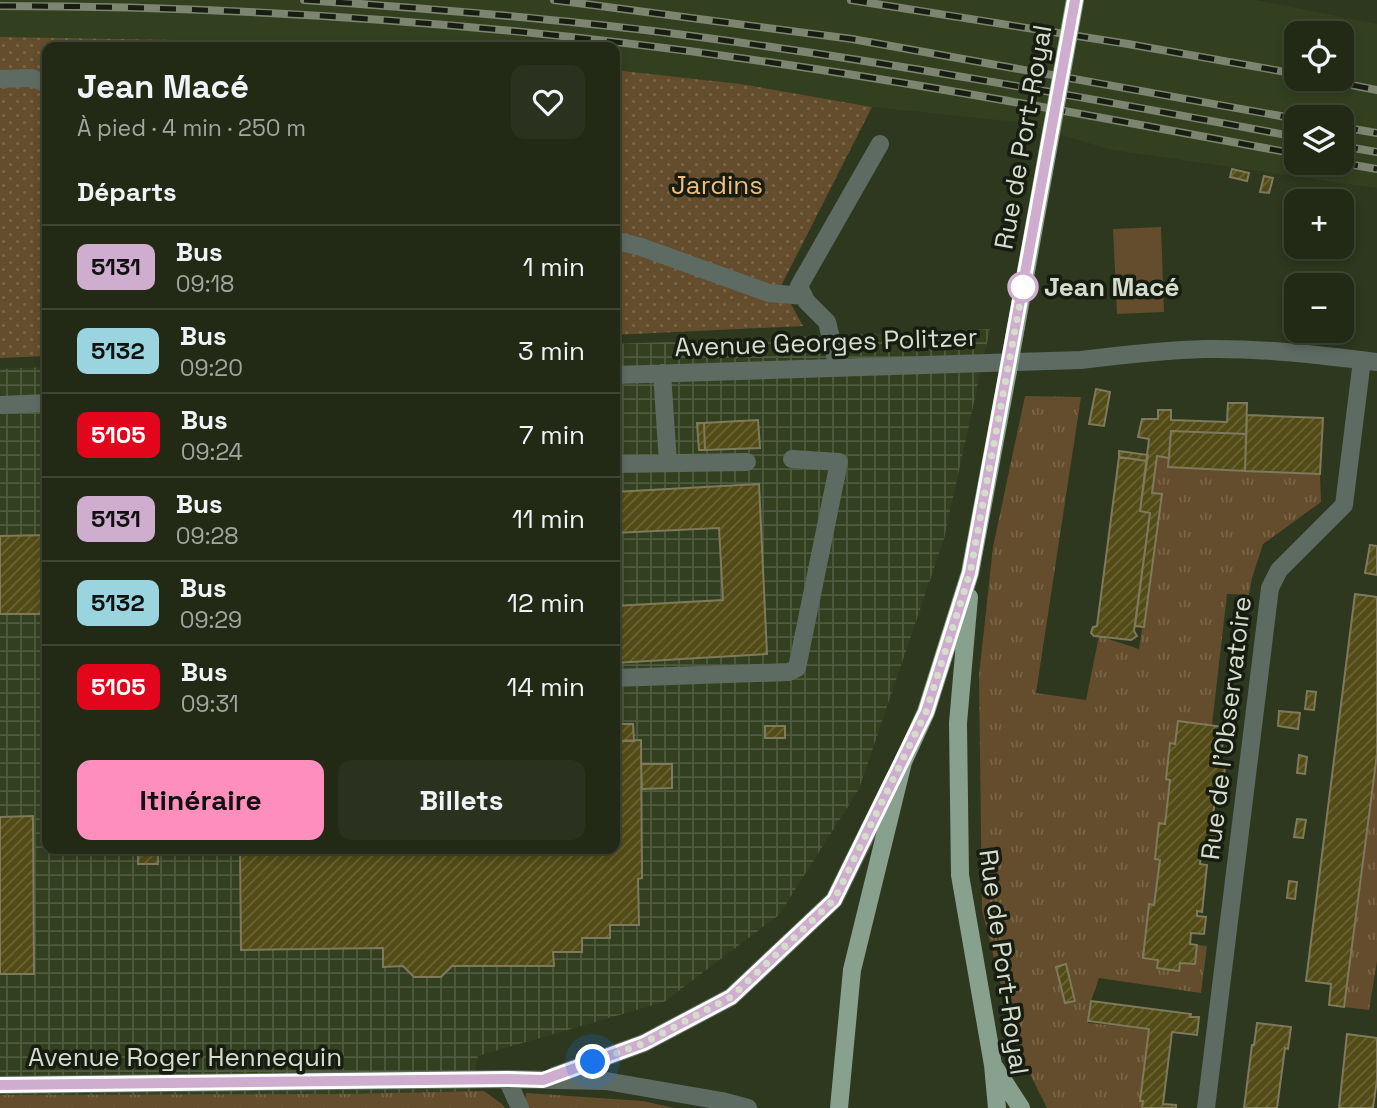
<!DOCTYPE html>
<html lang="fr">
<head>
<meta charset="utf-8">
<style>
	:root { --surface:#222a16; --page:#2a321f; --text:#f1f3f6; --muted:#a2a7a1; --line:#3f4635; --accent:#fe8ebc }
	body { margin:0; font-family:"Space Grotesk",sans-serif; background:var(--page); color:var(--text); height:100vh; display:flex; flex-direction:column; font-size:26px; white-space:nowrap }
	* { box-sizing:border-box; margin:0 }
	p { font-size:23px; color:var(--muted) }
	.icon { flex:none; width:38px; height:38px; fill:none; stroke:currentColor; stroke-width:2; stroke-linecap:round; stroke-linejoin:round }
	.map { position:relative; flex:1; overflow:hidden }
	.panel { position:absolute; left:42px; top:42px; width:578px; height:812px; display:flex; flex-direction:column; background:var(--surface); border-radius:14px; box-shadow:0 4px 10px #0003,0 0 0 2px var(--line) }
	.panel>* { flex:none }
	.badge { padding:0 14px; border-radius:10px; font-size:24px; line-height:46px }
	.fabs { position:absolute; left:1284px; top:21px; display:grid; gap:14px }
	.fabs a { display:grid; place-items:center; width:70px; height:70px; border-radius:14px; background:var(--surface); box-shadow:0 4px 10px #0003,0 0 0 2px var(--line); font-size:35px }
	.you { position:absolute; width:35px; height:35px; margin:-18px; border:5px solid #fff; border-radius:50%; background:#1a73e8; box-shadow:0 0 0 10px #1a73e833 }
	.map>.badge { position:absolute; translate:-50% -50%; box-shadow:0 0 0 4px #fff }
	h2 { padding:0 35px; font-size:26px; line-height:63px }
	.round { display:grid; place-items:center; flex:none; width:74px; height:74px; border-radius:14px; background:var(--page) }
	.overview { display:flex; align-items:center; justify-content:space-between; height:119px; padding:0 35px }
	h1 { font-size:33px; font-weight:800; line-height:52px }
	.button { display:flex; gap:14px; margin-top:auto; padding:14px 35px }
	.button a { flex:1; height:80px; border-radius:14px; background:var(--accent); color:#111; font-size:28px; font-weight:800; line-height:80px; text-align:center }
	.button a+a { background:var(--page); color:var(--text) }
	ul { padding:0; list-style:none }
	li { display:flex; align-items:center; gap:21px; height:84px; padding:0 35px; border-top:2px solid var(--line) }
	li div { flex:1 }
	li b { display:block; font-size:26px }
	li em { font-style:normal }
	li .badge { min-width:77px; font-weight:700; text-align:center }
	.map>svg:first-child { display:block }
	.built { fill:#32401f; fill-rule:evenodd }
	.industrial { fill:url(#industrial-grid) }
	.grass { fill:url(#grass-tufts) }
	.park { fill:#644d2c }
	.garden { fill:url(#garden-dots) }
	.building { fill:url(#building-hatch); stroke:#7e7a5b; stroke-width:2 }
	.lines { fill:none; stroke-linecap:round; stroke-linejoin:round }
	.minor { stroke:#5e6b62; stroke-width:18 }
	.major { stroke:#88a18e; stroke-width:18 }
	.rail-casing { stroke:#7c8570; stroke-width:8 }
	.rail { stroke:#181d12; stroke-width:5; stroke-dasharray:16; stroke-linecap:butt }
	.major-bridge { stroke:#88a18e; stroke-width:18 }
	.line-casing { stroke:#fff; stroke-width:16 }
	.line { stroke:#ceadcf; stroke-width:10 }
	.walk { stroke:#d6ddcd; stroke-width:7; stroke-dasharray:0 12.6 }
	.stop-dot { fill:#fff; stroke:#ceadcf; stroke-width:3.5 }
	.labels { text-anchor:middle; stroke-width:7; stroke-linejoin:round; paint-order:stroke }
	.street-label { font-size:26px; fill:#d6ddcd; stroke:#181d12 }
	.park-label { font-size:26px; fill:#f0be7b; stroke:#181d12 }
	.stop-label { font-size:26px; font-weight:bold; fill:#d6ddcd; stroke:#181d12; text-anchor:start }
</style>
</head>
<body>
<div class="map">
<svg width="1377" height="1108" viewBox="0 0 1377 1108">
	<defs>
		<pattern id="industrial-grid" width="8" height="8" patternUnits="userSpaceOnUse" patternTransform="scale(1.75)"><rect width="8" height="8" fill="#32401f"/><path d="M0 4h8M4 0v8" fill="none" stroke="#4f5b3e"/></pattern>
		<pattern id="grass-tufts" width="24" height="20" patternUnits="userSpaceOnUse" patternTransform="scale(1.75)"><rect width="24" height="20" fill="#644d2c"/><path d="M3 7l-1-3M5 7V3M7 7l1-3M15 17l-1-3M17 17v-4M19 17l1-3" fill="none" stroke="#796649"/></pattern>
		<pattern id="garden-dots" width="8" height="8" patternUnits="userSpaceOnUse" patternTransform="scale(1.75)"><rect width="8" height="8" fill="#644d2c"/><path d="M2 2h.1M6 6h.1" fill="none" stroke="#796649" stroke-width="1.8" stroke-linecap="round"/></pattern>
		<pattern id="building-hatch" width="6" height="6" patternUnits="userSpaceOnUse" patternTransform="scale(1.75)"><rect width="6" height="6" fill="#534b16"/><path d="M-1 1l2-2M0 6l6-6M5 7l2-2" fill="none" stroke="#6b6437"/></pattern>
	</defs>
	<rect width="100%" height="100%" fill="#2d381e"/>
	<path class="built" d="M0,0H1256L1377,24V188L1112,150L1017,122L872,107L741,84L614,70V47H400L359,43L0,37ZM1297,33H1342V79H1297ZM1297,117H1342V163H1297Z"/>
	<path class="industrial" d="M990,329L944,539L859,789L779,915L664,1002L478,1056L467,1108H0V369L47,367V849H614V344Z"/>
	<path class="grass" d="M1025,396L1081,397L1036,693L1086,700L1099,636L1139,649L1162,495L1152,493L1157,456L1169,458V467L1320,474L1321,502L1263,544L1252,578L1249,595L1227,594L1212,725L1178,721L1175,744H1169L1166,779L1170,780L1165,824H1160L1155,859L1160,860L1154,905H1149L1158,960L1157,968L1179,971L1180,963L1195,964L1197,945L1207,946L1201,993L1099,978L1091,1001L1088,1023L1149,1029L1142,1108H1047L1016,1046L982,910L979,675L993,547Z
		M1377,754V961L1369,1010L1344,1007Z
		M484,1091L502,1104L505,1108H0V1095L347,1094Z
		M526,1093L643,1101L674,1108H528L525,1103Z"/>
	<path class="park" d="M1161,227L1164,312L1117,314L1113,229Z"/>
	<path class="garden" d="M0,37L359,43L400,47H47V356L0,358Z
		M614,70L741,84L872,107L781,286L803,326L614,335Z"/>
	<path class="building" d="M1232,169L1249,173L1247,181L1230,177Z
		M1264,176L1273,178L1269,193L1260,192Z
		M1096,389L1110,392L1104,426L1089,424Z
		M1228,403H1247L1246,434L1171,431L1169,458L1157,456L1152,493L1162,494L1144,627L1135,626L1150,513L1140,511L1149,439L1138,437L1142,419H1158V410H1171V420L1227,422Z
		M1247,415L1323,418L1320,474L1245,471Z
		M758,420L760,448L705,450L704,423Z
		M697,423H704L705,450H699Z
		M1171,431L1246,434L1245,471L1168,467Z
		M1119,451L1148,455L1147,461L1119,457Z
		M1119,457L1147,461L1140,511L1150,513L1134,631L1137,636L1131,640L1094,636L1091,633L1093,627L1097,626Z
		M759,484L767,654L614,663V606L723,600L719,528L614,533V492Z
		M47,535V614H0V536Z
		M1370,545L1377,546V575L1365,573Z
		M1355,594L1377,597V754L1344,1007L1329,1005L1331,984L1306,981Z
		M1307,691L1316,692L1314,710L1305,709Z
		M1279,711L1300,713L1298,729L1278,726Z
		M1178,721L1224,727L1222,750L1214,749L1213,761L1225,763L1224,780L1214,778L1213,784L1217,785L1211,830L1217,831L1215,844L1206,843L1204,853L1201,852L1200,864L1207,865L1202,912L1197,911V916L1206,917L1204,934L1191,933L1190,944L1197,945L1195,964L1180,963L1179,971L1157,968L1158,960L1143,958L1149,904L1154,905L1160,860L1155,859L1159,823L1165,824L1170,780L1166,779L1170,743L1175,744Z
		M614,724H633L634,741H614Z
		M765,726H785V738H765Z
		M641,740L642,878L638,879L639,925H610V938H582V952H553L554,966H452L441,977H414L403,966L383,967V948L241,950L240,849H614V741Z
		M1299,755L1307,757L1305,774L1297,773Z
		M641,764H672V788L642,789Z
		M33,816L34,974H0V817Z
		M1297,819L1306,820L1303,838L1294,837Z
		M138,849H158V864H138Z
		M1289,881L1297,882L1295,899L1287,898Z
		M1066,964L1075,1001L1065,1003L1056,967Z
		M1091,1001L1191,1014L1190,1017H1199L1197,1035L1172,1032L1163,1104L1176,1105V1108H1142L1143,1101H1140L1149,1029L1088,1021Z
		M1257,1023L1291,1027L1288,1049L1285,1048L1277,1108H1244L1252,1045H1254Z
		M1347,1034L1377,1038V1080L1373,1108H1339Z"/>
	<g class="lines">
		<path class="minor" d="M0,79L32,78L47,84
			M614,240L641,247L769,293L804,296
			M838,367L827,322L806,301L799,286L880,144
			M662,373L668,463
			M614,375L1081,360C1122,355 1163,350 1205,349C1262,348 1320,355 1377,362
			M0,405L47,403
			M614,464L747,462
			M614,678L789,672L797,668L839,462L792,459
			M554,1076L644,1043L731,997L834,900L895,777
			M507,1079L520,1108
			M0,1085L507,1079L606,1081L722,1101L748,1108
			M1206,1108L1270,588L1279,570L1344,505L1362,360"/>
		<path class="major" d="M969,597L958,723L960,875L993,1065L997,1108
			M995,1068L1021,1108
			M839,1108L852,970L903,762L926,712L970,573L1008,371"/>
		<defs>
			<path id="rail" d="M304,0C421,8 537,17 653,31C869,58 1083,97 1297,137
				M554,0L852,39L1297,119
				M851,0L1128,44L1297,74
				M0,6C250,6 499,24 747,59C931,85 1114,120 1297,154
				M1321,79L1377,90
				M1342,127L1377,133
				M1342,146L1377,152
				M1342,163L1377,169"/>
		</defs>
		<use href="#rail" class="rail-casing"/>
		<use href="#rail" class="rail"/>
		<path class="major-bridge" d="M1008,371L1075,0"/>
	</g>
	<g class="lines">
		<defs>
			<path id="line" d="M0,1085L507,1079L543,1080L644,1043L731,997L834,900L926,712L970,573L1075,0"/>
		</defs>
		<use href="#line" class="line-casing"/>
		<use href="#line" class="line"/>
		<path class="walk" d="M593,1062L644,1043L731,997L834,900L926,712L970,573L1023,287"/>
	</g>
	<circle class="stop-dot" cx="1023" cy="287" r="14"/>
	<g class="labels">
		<g class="street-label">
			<text transform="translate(1023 137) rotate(-80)" y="9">Rue de Port-Royal</text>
			<text transform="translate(826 342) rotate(-2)" y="9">Avenue Georges Politzer</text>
			<text transform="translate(1226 728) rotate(-83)" y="9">Rue de l'Observatoire</text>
			<text transform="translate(1004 962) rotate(82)" y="9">Rue de Port-Royal</text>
			<text x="185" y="1066">Avenue Roger Hennequin</text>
		</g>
		<g class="park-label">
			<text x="717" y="194">Jardins</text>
		</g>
		<g class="stop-label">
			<text x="1044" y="296">Jean Macé</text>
		</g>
	</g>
</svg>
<div class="fabs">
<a><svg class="icon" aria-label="locate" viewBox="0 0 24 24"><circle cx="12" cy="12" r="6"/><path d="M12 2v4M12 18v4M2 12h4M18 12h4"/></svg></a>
<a><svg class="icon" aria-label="layers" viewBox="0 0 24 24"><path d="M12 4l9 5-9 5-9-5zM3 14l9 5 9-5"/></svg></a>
<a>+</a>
<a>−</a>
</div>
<div class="you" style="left:593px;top:1062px"></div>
<section class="panel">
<div class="overview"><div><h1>Jean Macé</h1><p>À pied · 4 min · 250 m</p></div><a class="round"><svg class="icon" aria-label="heart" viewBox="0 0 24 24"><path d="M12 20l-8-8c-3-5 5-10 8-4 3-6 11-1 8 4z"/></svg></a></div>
<h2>Départs</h2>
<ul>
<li><span class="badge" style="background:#ceadcf;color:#111">5131</span><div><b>Bus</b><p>09:18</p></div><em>1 min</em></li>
<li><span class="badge" style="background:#99d4df;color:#111">5132</span><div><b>Bus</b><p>09:20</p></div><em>3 min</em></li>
<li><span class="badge" style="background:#e3051b;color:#fff">5105</span><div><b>Bus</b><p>09:24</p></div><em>7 min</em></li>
<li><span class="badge" style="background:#ceadcf;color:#111">5131</span><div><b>Bus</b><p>09:28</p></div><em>11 min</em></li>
<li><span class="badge" style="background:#99d4df;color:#111">5132</span><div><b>Bus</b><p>09:29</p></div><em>12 min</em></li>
<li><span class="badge" style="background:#e3051b;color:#fff">5105</span><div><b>Bus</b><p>09:31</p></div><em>14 min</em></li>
</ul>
<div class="button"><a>Itinéraire</a><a>Billets</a></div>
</section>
</div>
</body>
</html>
